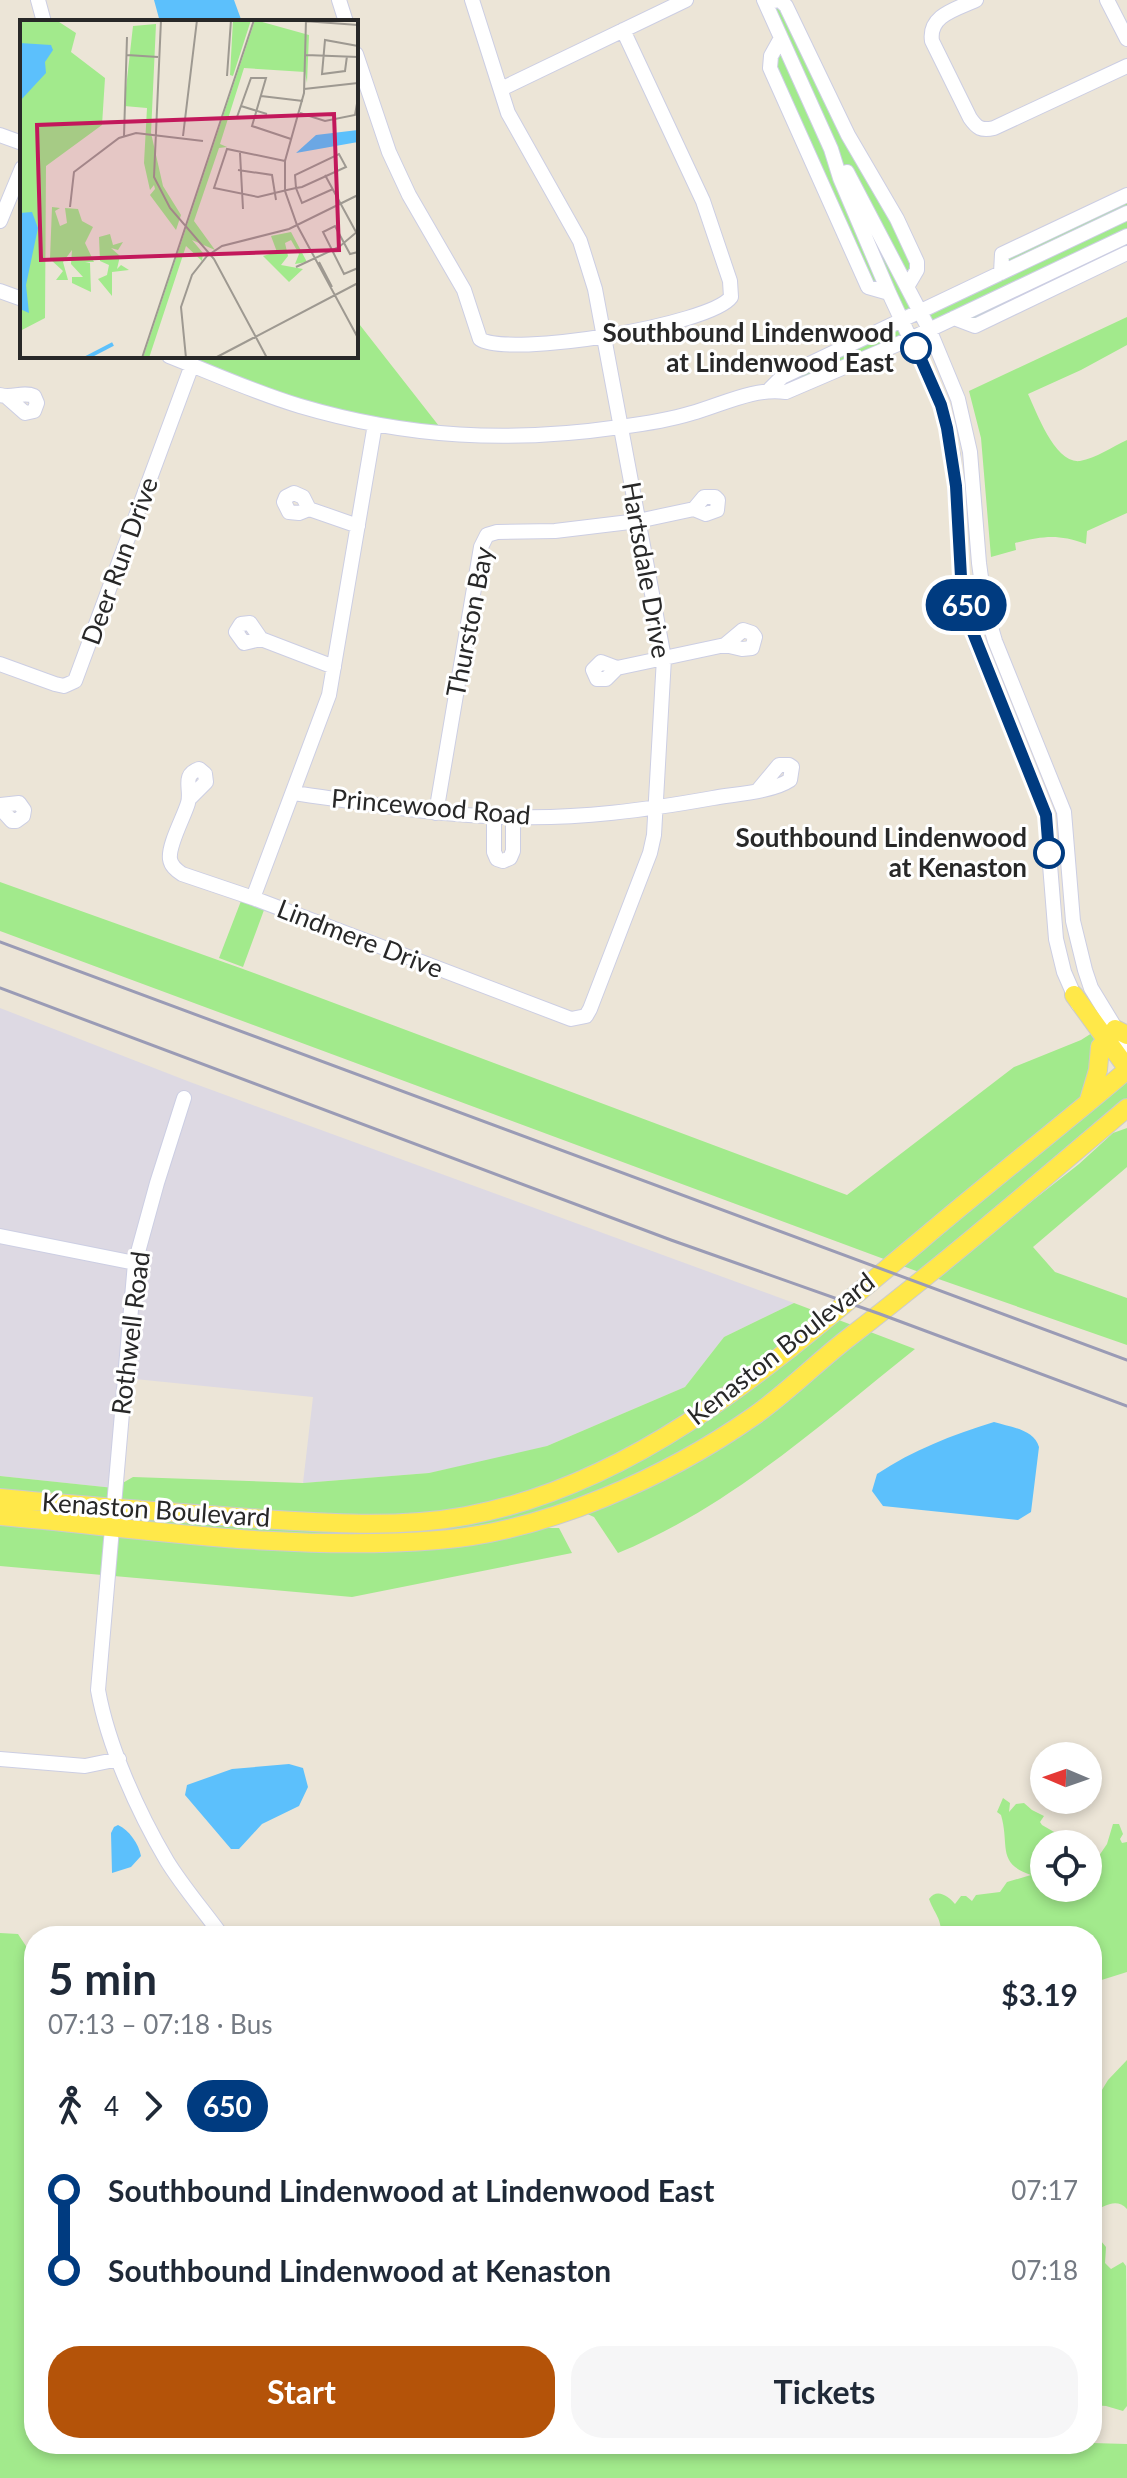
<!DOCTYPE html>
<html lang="en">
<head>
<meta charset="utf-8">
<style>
	:root { --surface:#fff; --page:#f6f6f7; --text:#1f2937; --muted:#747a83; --accent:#b45309 }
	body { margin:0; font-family:Lato,sans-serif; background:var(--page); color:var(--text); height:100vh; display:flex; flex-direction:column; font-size:30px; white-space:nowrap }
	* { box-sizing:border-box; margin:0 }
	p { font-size:26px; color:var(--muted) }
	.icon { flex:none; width:44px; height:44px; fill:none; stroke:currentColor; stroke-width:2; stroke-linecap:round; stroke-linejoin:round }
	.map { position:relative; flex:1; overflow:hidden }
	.sheet { position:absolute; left:24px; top:1926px; width:1078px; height:528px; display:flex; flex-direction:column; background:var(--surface); border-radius:32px; box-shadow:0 4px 12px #0003 }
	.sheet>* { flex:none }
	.badge { padding:0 16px; border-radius:26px; font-size:28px; line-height:52px }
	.needle { width:52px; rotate:272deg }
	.buttons { position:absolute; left:1030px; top:1742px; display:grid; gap:16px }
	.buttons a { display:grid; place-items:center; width:72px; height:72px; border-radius:50%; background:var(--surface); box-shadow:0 4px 12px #0003; font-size:40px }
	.map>.badge { position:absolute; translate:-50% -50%; box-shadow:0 0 0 4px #fff }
	.legs { display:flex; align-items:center; gap:12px; height:88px; padding:0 24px; font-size:26px }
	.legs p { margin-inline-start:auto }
	.overview { display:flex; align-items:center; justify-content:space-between; height:136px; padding:0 24px }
	h1 { font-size:44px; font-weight:700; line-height:60px }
	.action { display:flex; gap:16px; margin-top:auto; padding:16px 24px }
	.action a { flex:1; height:92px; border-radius:32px; background:var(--accent); color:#fff; font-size:32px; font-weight:700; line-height:92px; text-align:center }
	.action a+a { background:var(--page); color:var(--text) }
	ul { padding:0 24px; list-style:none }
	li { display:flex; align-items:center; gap:28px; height:80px; font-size:30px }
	li i { display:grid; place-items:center; width:12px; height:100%; margin:0 10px; background:currentColor }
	li i::after { content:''; width:20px; height:20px; margin:-10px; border:6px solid; border-radius:50%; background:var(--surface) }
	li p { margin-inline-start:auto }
	li:first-child i { background:linear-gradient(#0000 50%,currentColor 0) }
	li:last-child i { background:linear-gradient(currentColor 50%,#0000 0) }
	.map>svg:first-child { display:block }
	.industrial { fill:#ddd9e3 }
	.green { fill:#a2ea8c }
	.water { fill:#5cc0fc }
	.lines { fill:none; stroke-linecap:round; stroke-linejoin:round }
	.minor-casing { stroke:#cccee3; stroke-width:16 }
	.major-casing { stroke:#cbcbcb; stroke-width:20 }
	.minor { stroke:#fff; stroke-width:14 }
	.major { stroke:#ffe849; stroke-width:18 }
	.rail { stroke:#9a9bb5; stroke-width:3 }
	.line-1-casing { stroke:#fff; stroke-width:18 }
	.line-1 { stroke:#003b80; stroke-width:12 }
	.stop-1-dot { fill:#fff; stroke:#003b80; stroke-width:4 }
	.labels { text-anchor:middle; stroke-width:6; stroke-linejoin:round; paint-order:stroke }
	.stop-label { font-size:26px; font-weight:bold; fill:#282828; stroke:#fff; text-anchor:end }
	.street-label { font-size:26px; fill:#282828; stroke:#fff }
	.inset-river { fill:none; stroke:#5cc0fc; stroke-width:4 }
	.inset-road { fill:none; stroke:#9e9991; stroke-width:2 }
	.view { fill:#c2185b; fill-opacity:0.15; stroke:#c2185b; stroke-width:4 }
	.inset-edge { fill:none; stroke:#282828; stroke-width:4 }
</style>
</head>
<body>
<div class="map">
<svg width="1127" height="2478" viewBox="0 0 1127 2478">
	<rect width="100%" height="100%" fill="#ece5d7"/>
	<path class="industrial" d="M0,1008L190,1082L794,1303L724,1337L685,1387L547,1446L496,1459L429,1473L303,1483L313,1397L125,1378L114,1488L0,1476Z"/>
	<path class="green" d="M780,0L917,262L907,287L919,311L1001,273L1002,254L1127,195V253L975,326L954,318L929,329L920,312L903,320L912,338L786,392L770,389L902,319L889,294L875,291L770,68L781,38L765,2Z
		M1127,317V345L1081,370L1028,394C1037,413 1055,464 1080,461C1096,458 1112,447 1127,440V513L1087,531L1086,544C1057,534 1045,536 1015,543L1016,550L991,557L981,438L969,391Z
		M356,320L446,435L375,424L190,364L193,356H356Z
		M0,882L243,969L847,1195L1014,1067L1081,1040L1092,1033L1100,1047L1089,1099L1127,1081V1108L1008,1220L1079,1164L1113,1133L1127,1128V1167L1033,1247L1055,1272L1127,1298V1345L927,1275L0,931Z
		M241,901L264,910L243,967L219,958Z
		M794,1303L915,1349C821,1424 730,1507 618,1553L594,1517L574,1508L510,1528H559L572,1553L352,1597L0,1566V1516L110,1527L112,1509L0,1497V1476L114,1488L133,1477L303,1483L429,1473L547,1446L685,1387L724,1337Z
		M1003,1798L1010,1803L1009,1812L1016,1804L1024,1803L1032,1810L1044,1816L1040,1822L1042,1825L1068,1840L1066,1844H1044V1888L1050,1897L1075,1895L1079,1888H1088V1872L1107,1844L1113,1824H1119L1123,1834L1120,1839L1122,1843L1127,1842V1972L1092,1983V1936H942C940,1915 936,1917 929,1899C937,1888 948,1896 955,1904L961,1896H966L972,1901L976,1895L1000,1892L1007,1882L1031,1875C996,1863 1010,1846 1001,1815L997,1812Z
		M0,1933L18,1934L34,1958V2444L1092,2443L1127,2444V2478H0Z
		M1127,2060V2209C1116,2197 1103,2207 1092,2213V2099L1097,2098L1108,2080Z
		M1095,2241H1101L1106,2247L1105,2263L1111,2269L1123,2262L1126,2266L1127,2406L1123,2411L1106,2406L1092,2405V2252Z"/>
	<path class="water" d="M154,0H234L242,22H160Z
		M994,1422C1010,1427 1034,1429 1039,1447L1031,1512L1018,1520L883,1506L872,1491L877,1474C913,1450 952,1435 994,1422Z
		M289,1764L303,1768L308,1787L299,1806L262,1824L239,1849H231L185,1795L187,1785L232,1769Z
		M118,1825C129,1830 139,1844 141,1856L131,1867L112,1873L111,1833L114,1827Z"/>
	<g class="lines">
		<defs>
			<path id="minor" d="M38,0L44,22
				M339,0L346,22
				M764,0L831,149L840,178L889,293L941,405L953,455L961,577L967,613L977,646L1046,815L1056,939L1064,972L1078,1004
				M976,0C957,9 928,15 932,41L970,118C977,128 981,131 994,128L1127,66
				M1107,0L1127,39
				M765,2L780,0L786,6L848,135L897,219L917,262V270L907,287
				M781,38L771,56L770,68L868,287L889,293
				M356,54L389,152L409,195L464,290L480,339C509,358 711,325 731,297L730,281L703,201L623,30
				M501,89L686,0
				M0,135L22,143
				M847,172L929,329L958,399L970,452L979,563L985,607L995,641L1064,812L1073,921L1085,970L1091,988L1127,1047
				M0,221L22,168
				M1001,273L1002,254L1127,195
				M0,291L22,299
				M954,318L975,326L1127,253
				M169,356C212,373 256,393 300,406C408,438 510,443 620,427C644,424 669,420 692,413C721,405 755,387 786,392L912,338L1127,236
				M770,389L782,377L1127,213
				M0,395C12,399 23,391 34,396L37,403L34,411L25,413L8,398
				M375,424L329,695L253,898L571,1019L586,1016L590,1009L650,853L654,835L664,658L595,289L580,241L508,113L472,0
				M309,509L303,497L294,493L286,497L284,502L289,512L299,513L309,509L358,526
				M261,639L244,643L236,632L241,624L250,623L261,639L334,667
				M0,664L55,684L64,686L75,681L192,365
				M617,668L601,662L593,670L597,679H606L617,668L725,645L743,630L752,633L755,637L752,648L742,649L725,645
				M293,793C365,803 438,816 512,817C580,819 646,810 713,798C735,794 772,792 790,780L792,767L789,765H779L759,789
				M190,798L206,782L205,774L199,769C181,775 192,789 188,803C184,817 168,845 170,859C171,866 176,870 182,874L253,898
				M0,805L19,803L24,810L23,816L16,821H12L0,808
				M436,813L481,547L487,535L497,532L555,531L638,521L694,509L706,514L717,510L718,500L715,497H704L694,509
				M494,816V852L497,859L503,861L510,858L513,851V817
				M184,1098L157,1183L135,1263L98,1690C108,1746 138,1812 167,1861C183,1887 204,1911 222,1936
				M0,1236L135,1263
				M0,1759L85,1766L119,1759"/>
			<path id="major" d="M1074,995L1127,1068
				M1115,1029L1127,1035
				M1089,1100L1098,1070L1100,1047
				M0,1498C83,1506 166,1512 249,1518C320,1523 395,1529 466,1516C645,1483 785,1353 920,1241C988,1183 1059,1128 1127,1070
				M0,1516C146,1529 291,1552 438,1540C545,1532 667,1477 754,1416C787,1393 816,1363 847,1339C943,1265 1035,1186 1127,1108"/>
		</defs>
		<use href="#minor" class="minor-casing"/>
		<use href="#major" class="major-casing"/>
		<use href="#minor" class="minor"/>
		<use href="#major" class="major"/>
		<path class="rail" d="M0,942L1127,1360
			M0,988L671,1240L880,1314L1127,1406"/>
	</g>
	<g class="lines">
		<defs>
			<path id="line-1" d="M916,348L941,405L947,428L956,486L961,577L972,630L1046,815L1049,853"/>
		</defs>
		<use href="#line-1" class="line-1-casing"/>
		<use href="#line-1" class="line-1"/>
	</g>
	<g class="stop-1-dot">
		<circle cx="916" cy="348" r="14"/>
		<circle cx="1049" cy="853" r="14"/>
	</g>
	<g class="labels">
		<g class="stop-label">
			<text x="894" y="342">Southbound Lindenwood<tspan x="894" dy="30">at Lindenwood East</tspan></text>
			<text x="1027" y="847">Southbound Lindenwood<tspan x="1027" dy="30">at Kenaston</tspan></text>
		</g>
		<g class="street-label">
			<text transform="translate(120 561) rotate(-70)" y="9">Deer Run Drive</text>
			<text transform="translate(646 570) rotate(80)" y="9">Hartsdale Drive</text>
			<text transform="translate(470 622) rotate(-79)" y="9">Thurston Bay</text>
			<text transform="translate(431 807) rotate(5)" y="9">Princewood Road</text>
			<text transform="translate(360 939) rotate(21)" y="9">Lindmere Drive</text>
			<text transform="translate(131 1333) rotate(-83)" y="9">Rothwell Road</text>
			<text transform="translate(781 1349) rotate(-38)" y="9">Kenaston Boulevard</text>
			<text transform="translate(156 1510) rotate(4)" y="9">Kenaston Boulevard</text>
		</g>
	</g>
	<g transform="translate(20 20)">
		<rect width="338" height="338" fill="#ece5d7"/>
		<path d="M0,0H36L56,13L51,32L85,58L82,105L26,146L25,298L0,311ZM213,0H231L213,56L210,55ZM235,0L289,15L287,63L285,52L224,48L200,124L207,127L199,128L174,201L195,230L172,220L183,233L182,241L166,226L129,338H123ZM136,4L131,113L143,166L161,195L156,210L130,175L135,169L134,165L130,170L124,143L127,88L104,86L113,6ZM32,187L40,188L35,191L40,206L47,203L45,188L58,189L62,201L73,207L65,223L74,242H65L70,243L71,272L52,263V257H63L51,244L52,230L43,242L48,260H36L43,251L30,239ZM271,212L287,242L275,244L279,234L271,220L265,223L268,236L261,245L283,249L269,262L243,236L257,232L251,216ZM90,214L93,225L103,222L98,230L91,228L100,236L97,249L101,245L109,250L92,252V276L78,259L87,255L89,245L80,241L79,217Z" fill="#a2ea8c"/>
		<path d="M0,23L31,25L33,30L25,42L26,53L0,81ZM338,110V122L276,133L296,115ZM12,192L18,208L6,265L9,293L0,289V193Z" fill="#5cc0fc"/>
		<path class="inset-river" d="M66,338L93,324"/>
		<path class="inset-road" d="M141,0L134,157L150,188L194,239L247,338M270,0L338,5M286,0L284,73L265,141V171L277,205L338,318M107,35L138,37M286,35L338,37M327,36L325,51L302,54L305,20L338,26M207,56L211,0M284,69L338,63M241,76L283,81M221,86L247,94M280,93L305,101L335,95L338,78M217,97L231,58H246L232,106L271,119M104,116L107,17M163,116L177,0M220,133L223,189M265,141L207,129L194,168L238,177L267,170L276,168L282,167L326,147L319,134L275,155L276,168L282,183L313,169M218,150L252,155L256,180M305,155L336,212M50,187L54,152L99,118L116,113L183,121M338,232L330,234L315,206L303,212L324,254L338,248M299,242L312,267M276,247L319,227L338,211M122,338L234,0M166,338L161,287L172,255L187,236L202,226L269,209L338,175M195,338L338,263"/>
		<path class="view" d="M314,94L319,230L21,240L17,105Z"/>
		<rect width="338" height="338" class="inset-edge"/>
	</g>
</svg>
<div class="buttons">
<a><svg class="needle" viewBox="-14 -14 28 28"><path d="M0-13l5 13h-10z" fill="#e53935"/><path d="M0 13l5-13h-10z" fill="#747a83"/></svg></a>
<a><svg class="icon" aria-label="locate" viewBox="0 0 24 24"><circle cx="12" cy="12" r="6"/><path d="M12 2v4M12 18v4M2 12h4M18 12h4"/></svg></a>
</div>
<b class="badge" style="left:966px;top:605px;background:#003b80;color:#fff">650</b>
<section class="sheet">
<div class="overview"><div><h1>5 min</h1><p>07:13 – 07:18 · Bus</p></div><b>$3.19</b></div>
<div class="legs"><svg class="icon" aria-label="walk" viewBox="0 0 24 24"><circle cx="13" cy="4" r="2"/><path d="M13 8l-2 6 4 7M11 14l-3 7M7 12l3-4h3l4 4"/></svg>4<svg class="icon" aria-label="forward" viewBox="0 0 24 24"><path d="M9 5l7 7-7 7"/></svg><b class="badge" style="background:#003b80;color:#fff">650</b></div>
<ul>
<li><i style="color:#003b80"></i><b>Southbound Lindenwood at Lindenwood East</b><p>07:17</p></li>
<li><i style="color:#003b80"></i><b>Southbound Lindenwood at Kenaston</b><p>07:18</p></li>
</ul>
<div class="action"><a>Start</a><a>Tickets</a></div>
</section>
</div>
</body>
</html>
